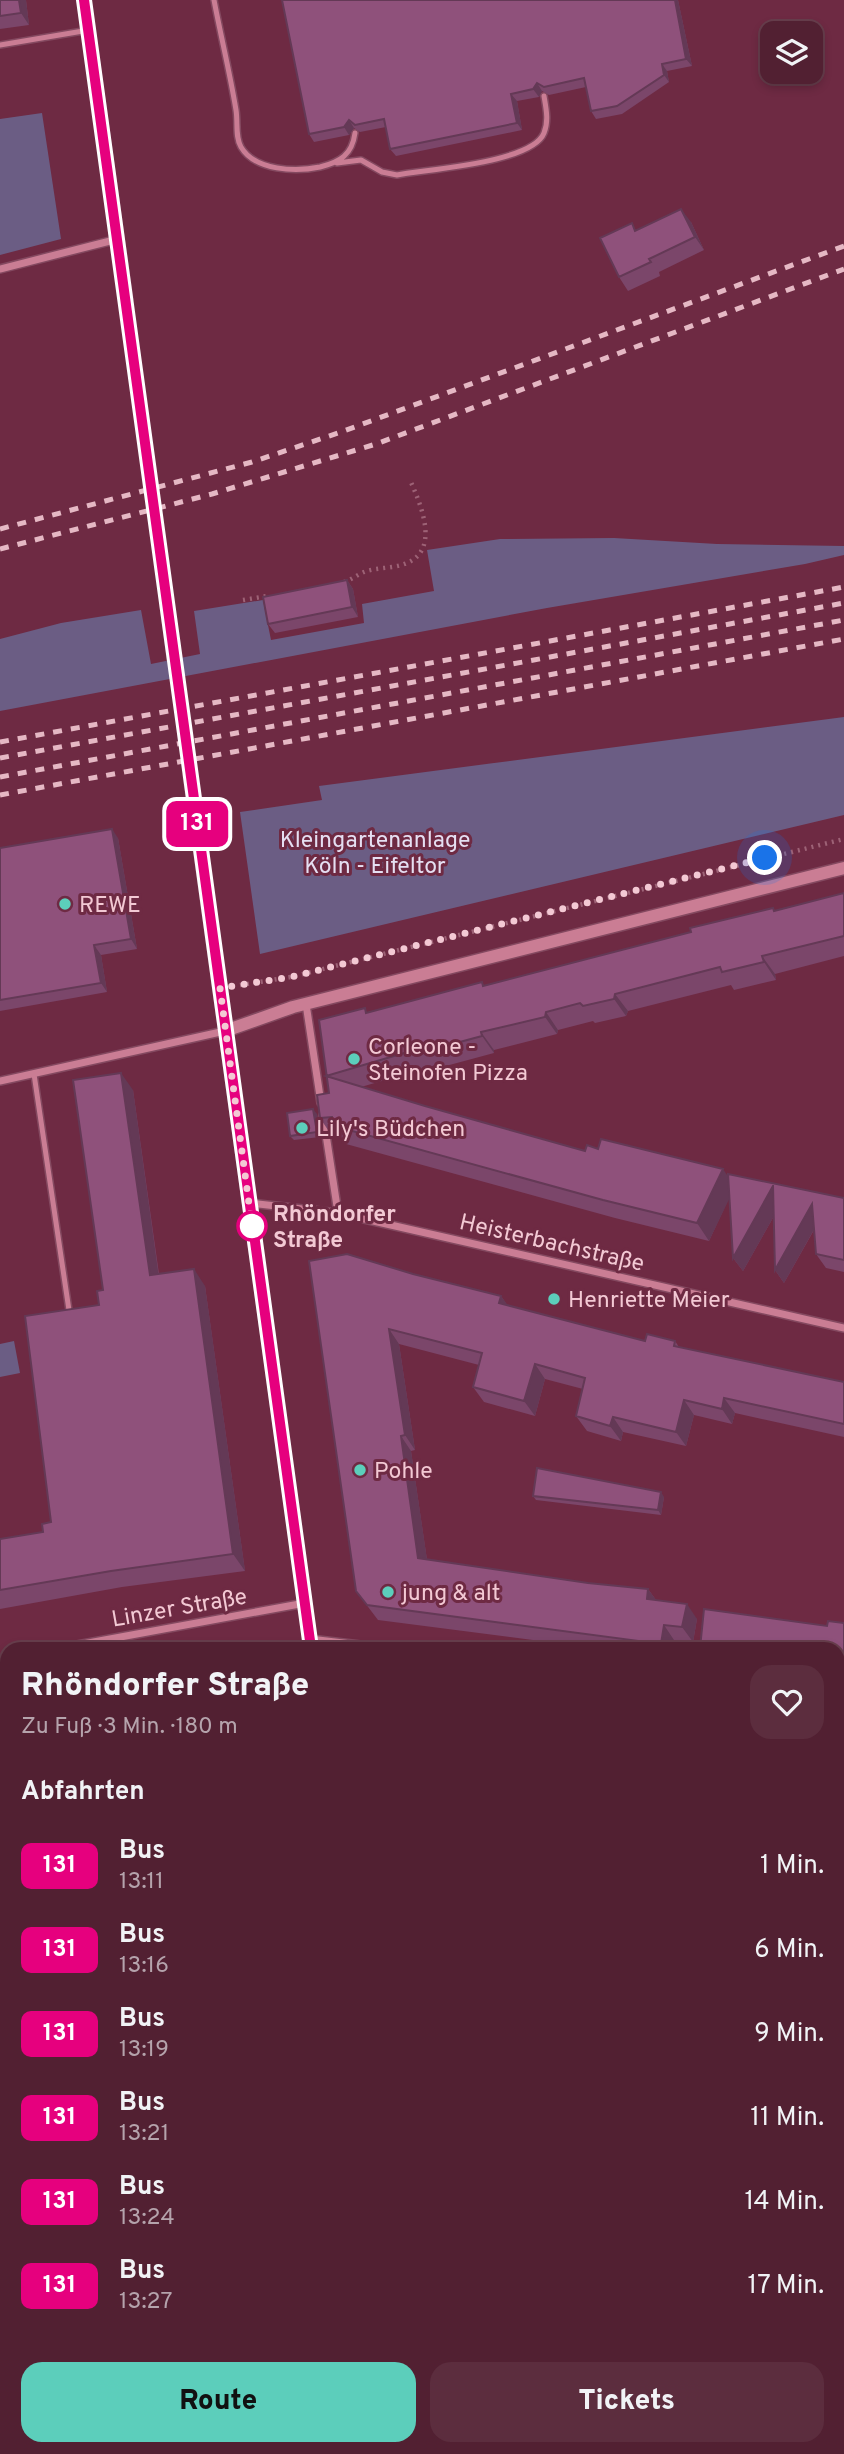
<!DOCTYPE html>
<html lang="de">
<head>
<meta charset="utf-8">
<style>
	:root { --surface:#522032; --page:#5c2d3e; --text:#f1f3f6; --muted:#b5a3ac; --line:#683e4d; --accent:#5ccebb }
	body { margin:0; font-family:Overpass,sans-serif; background:var(--page); color:var(--text); height:100vh; display:flex; flex-direction:column; font-size:26px; white-space:nowrap }
	* { box-sizing:border-box; margin:0 }
	p { font-size:23px; color:var(--muted) }
	.icon { flex:none; width:38px; height:38px; fill:none; stroke:currentColor; stroke-width:2; stroke-linecap:round; stroke-linejoin:round }
	.map { position:relative; flex:1; overflow:hidden }
	.drawer { position:absolute; left:0px; top:1642px; width:845px; height:814px; display:flex; flex-direction:column; background:var(--surface); border-radius:21px 21px 0 0; box-shadow:0 4px 10px #0003,0 0 0 2px var(--line) }
	.drawer>* { flex:none }
	.badge { padding:0 14px; border-radius:10px; font-size:24px; line-height:46px }
	.buttons { position:absolute; left:760px; top:21px; display:grid; gap:14px }
	.buttons a { display:grid; place-items:center; width:63px; height:63px; border-radius:14px; background:var(--surface); box-shadow:0 4px 10px #0003,0 0 0 2px var(--line); font-size:35px }
	.you { position:absolute; width:35px; height:35px; margin:-18px; border:5px solid #fff; border-radius:50%; background:#1a73e8; box-shadow:0 0 0 10px #1a73e833 }
	.map>.badge { position:absolute; translate:-50% -50%; box-shadow:0 0 0 4px #fff }
	h2 { padding:0 21px; font-size:26px; line-height:63px }
	.round { display:grid; place-items:center; flex:none; width:74px; height:74px; border-radius:21px; background:var(--page) }
	.overview { display:flex; align-items:center; justify-content:space-between; height:119px; padding:0 21px }
	h1 { font-size:33px; font-weight:800; line-height:52px }
	.button { display:flex; gap:14px; margin-top:auto; padding:14px 21px }
	.button a { flex:1; height:80px; border-radius:21px; background:var(--accent); color:#111; font-size:28px; font-weight:800; line-height:80px; text-align:center }
	.button a+a { background:var(--page); color:var(--text) }
	ul { padding:0; list-style:none }
	li { display:flex; align-items:center; gap:21px; height:84px; padding:0 21px }
	li div { flex:1 }
	li b { display:block; font-size:26px }
	li em { font-style:normal }
	li .badge { min-width:77px; font-weight:700; text-align:center }
	.map>svg:first-child { display:block }
	.green { fill:#6b5d84 }
	.lines { fill:none; stroke-linecap:round; stroke-linejoin:round }
	.tertiary-tunnel { stroke:#824259; stroke-width:12; stroke-dasharray:12 6; stroke-linecap:butt }
	.service-casing { stroke:#844960; stroke-width:8 }
	.minor-casing { stroke:#844960; stroke-width:10 }
	.tertiary-casing { stroke:#844960; stroke-width:15 }
	.path { stroke:#9d6276; stroke-width:4.5; stroke-dasharray:2 5; stroke-linecap:butt }
	.service { stroke:#ca7d94; stroke-width:5 }
	.minor { stroke:#ca7d94; stroke-width:7 }
	.tertiary { stroke:#ca7d94; stroke-width:12 }
	.rail { stroke:#e5b8c4; stroke-width:5; stroke-dasharray:9 9; stroke-linecap:butt }
	.wall { fill:#7b466a }
	.shaded-wall { fill:#643956 }
	.building { fill:#8f517b; stroke:#643956; stroke-width:2 }
	.line-casing { stroke:#fff; stroke-width:16 }
	.line { stroke:#e6007e; stroke-width:10 }
	.walk { stroke:#f3c9d4; stroke-width:7; stroke-dasharray:0 12.6 }
	.poi-dot { fill:#5ccebb; stroke:#6e2a43; stroke-width:2.5 }
	.stop-dot { fill:#fff; stroke:#e6007e; stroke-width:3.5 }
	.labels { text-anchor:middle; stroke-width:6; stroke-linejoin:round; paint-order:stroke }
	.park-label { font-size:23px; fill:#e5dff2; stroke:#6e2a43 }
	.poi-label { font-size:23px; fill:#f3c9d4; stroke:#6e2a43; text-anchor:start }
	.stop-label { font-size:23px; font-weight:bold; fill:#f3c9d4; stroke:#6e2a43; text-anchor:start }
	.street-label { font-size:23px; fill:#f3c9d4; stroke:#6e2a43 }
</style>
</head>
<body>
<div class="map">
<svg width="844" height="2454" viewBox="0 0 844 2454">
	<rect width="100%" height="100%" fill="#6e2a43"/>
	<path class="green" d="M42,113L61,239L0,255V119Z
		M614,538L717,544L844,546V555L805,564L547,608L0,711V639L61,623L141,610L151,664L200,654L194,611L263,600L271,640L364,623L362,604L434,591L427,550L500,539Z
		M844,717V815L260,954L240,812L322,800L319,786Z
		M14,1341L20,1373L0,1377V1344Z"/>
	<g class="lines">
		<path class="tertiary-tunnel" d="M126,299L167,606
			M174,659L190,776"/>
		<defs>
			<path id="service" d="M214,0C221,37 230,73 236,110C238,122 235,137 241,147C255,171 296,172 320,167C340,162 352,155 355,133
				M0,45L89,30
				M337,163L361,160L382,172L397,175C428,169 532,163 544,133C549,121 546,108 544,96
				M34,1074L70,1317"/>
			<path id="minor" d="M0,269L118,239
				M306,1004L321,1103
				M0,1081L225,1031
				M323,1115L338,1213
				M249,1203L338,1213L844,1328
				M310,1639L385,1648
				M61,1648L305,1603
				M0,1660L7,1658
				M838,1706L844,1707
				M0,1994H7
				M838,2083H844
				M0,2367L7,2366"/>
			<path id="tertiary" d="M84,0L126,299
				M167,606L174,659
				M190,776L311,1648
				M225,1031L293,1007L844,868
				M422,2448L423,2454"/>
		</defs>
		<use href="#service" class="service-casing"/>
		<use href="#minor" class="minor-casing"/>
		<use href="#tertiary" class="tertiary-casing"/>
		<path class="path" d="M344,582C351,580 357,575 364,572C377,567 393,569 407,563C440,549 421,505 410,480
			M243,600L267,596
			M240,985L291,977L844,839"/>
		<use href="#service" class="service"/>
		<use href="#minor" class="minor"/>
		<use href="#tertiary" class="tertiary"/>
		<path class="rail" d="M0,529L252,462L341,432L844,246
			M0,549L212,494L376,444L844,269
			M0,742L844,587
			M0,758L844,603
			M0,777L844,620
			M0,795L844,639"/>
	</g>
	<path class="wall" d="M0,0H26L29,25L0,29Z
		M678,0L692,66L667,71L669,82L622,114L596,119L591,111L586,87L549,95L542,91L539,97L517,101L522,130L396,156L390,149L386,127L360,132L354,128L349,135L314,142L309,134Z
		M691,222L704,250L659,272L660,276L628,291L619,277L637,230Z
		M347,580L353,589L358,617L275,633L268,624Z
		M118,838L137,949L101,955L107,992L0,1011V848Z
		M844,893V956L775,974L776,980L734,990L731,985L628,1011L626,1016L595,1023L593,1021L558,1030L557,1034L494,1050V1053L442,1067L440,1064L361,1087L425,1106L585,1151L598,1149L728,1177L844,1198V1272L826,1268L816,1254L814,1230L784,1283L775,1270L774,1216L743,1271L733,1258L729,1198L709,1241L615,1218L346,1144L340,1135L332,1136L320,1118L329,1093L319,1020L368,1013L482,982L484,986Z
		M133,1090L159,1274L205,1286L245,1571L122,1587L0,1609V1539L43,1532L51,1522L103,1290Z
		M317,1114L320,1137L294,1140L290,1136Z
		M309,1261L413,1274L501,1296L507,1305L645,1341H675L679,1347L844,1382V1437L735,1413L732,1424L694,1415L686,1446L623,1432L621,1441L587,1431L576,1416L583,1389L545,1379L535,1416L484,1402L473,1387L479,1365L399,1344L415,1450L411,1451L427,1560L588,1583L648,1589L656,1600L697,1619L693,1642L674,1640L673,1648H594L378,1620L356,1591Z
		M533,1496L664,1497L661,1515L536,1500Z
		M844,1623V1681H838V1648L827,1626Z
		M7,1687V1758L0,1759V1688Z
		M838,1720L844,1721V1782H838Z
		M7,1878V1954L0,1955V1879Z
		M838,1924H844V2039H838Z
		M7,2023V2092L0,2093V2024Z
		M838,2125H844V2251L843,2279H844V2356H838Z
		M7,2225V2295L0,2296V2226Z
		M476,2448H747L748,2454L655,2449L622,2454H477Z"/>
	<path class="shaded-wall" d="M19,0H26L29,25L21,13Z
		M675,0H678L692,66L686,59Z
		M662,64L667,71L669,82L664,75Z
		M537,83L542,91L539,97L533,89Z
		M511,94L517,101L522,130L517,123Z
		M349,120L354,128L349,135L344,127Z
		M681,209L691,222L704,250L695,237Z
		M347,580L353,589L358,617L352,607Z
		M112,829L118,838L137,949L131,939Z
		M94,945L101,955L107,992L101,983Z
		M762,956L775,974L776,980L764,962Z
		M615,994L628,1011L626,1016L614,999Z
		M546,1012L558,1030L557,1034L545,1017Z
		M481,1032L494,1050V1053L482,1036Z
		M121,1073L133,1090L161,1292L150,1275Z
		M313,1109L317,1114L320,1137L317,1132Z
		M723,1169L735,1187L709,1241L697,1223Z
		M773,1186L783,1200L743,1271L733,1258Z
		M812,1204L821,1217L784,1283L775,1270Z
		M194,1269L205,1286L245,1571L233,1554Z
		M501,1296L511,1310L499,1303Z
		M389,1329L399,1344L415,1450L405,1435Z
		M535,1364L545,1379L535,1416L524,1401Z
		M724,1398L735,1413L732,1424L722,1409Z
		M684,1400L694,1415L686,1446L676,1432Z
		M613,1417L623,1432L621,1441L610,1426Z
		M401,1436L411,1451L429,1573L418,1558Z
		M661,1492L664,1497L661,1515L658,1510Z
		M648,1589L659,1604L647,1599Z
		M687,1604L697,1619L693,1642L682,1627Z
		M664,1625L674,1640L673,1648H665L661,1644Z
		M838,2244L843,2251L842,2296L838,2291Z
		M225,2448H238V2454H226Z
		M358,2448H367L368,2454H359Z
		M739,2448H747L748,2454H737Z"/>
	<path class="building" d="M0,0H19L21,13L0,16Z
		M282,0H675L686,59L662,64L664,75L617,106L591,111L584,78L544,87L537,83L533,89L511,94L517,123L390,149L384,119L355,125L349,120L344,127L309,134Z
		M681,209L695,237L649,259L651,262L619,277L600,238L632,223L635,231Z
		M347,580L352,607L268,624L263,597Z
		M112,829L131,939L94,945L101,983L0,1000V848Z
		M844,893V936L762,956L764,962L722,972L720,967L615,994L614,999L583,1006L580,1003L546,1012L545,1017L481,1032L482,1036L430,1050L428,1046L326,1076L425,1106L585,1151L587,1145L598,1149L601,1139L723,1169L697,1223L603,1200L334,1126L332,1117L320,1118L317,1095L329,1093L319,1020L365,1008L366,1013L482,982L483,986L691,932L690,928L773,908L774,911Z
		M121,1073L150,1275L194,1269L233,1554L111,1571L0,1590V1539L43,1532L42,1524L51,1522L25,1316L99,1305L97,1291L103,1290L73,1080Z
		M313,1109L317,1132L290,1136L287,1113Z
		M728,1174L844,1198V1260L816,1254L812,1204L775,1270L773,1186L733,1258Z
		M347,1254L413,1274L501,1296L499,1303L645,1341L647,1334L675,1341L674,1346L844,1382V1424L724,1398L722,1409L684,1400L676,1432L613,1417L610,1426L576,1416L585,1378L535,1364L524,1401L473,1387L482,1353L389,1329L405,1435L401,1436L418,1558L588,1583L648,1589L647,1599L687,1604L682,1627L664,1625L661,1644L367,1605L356,1591L309,1261Z
		M537,1468L661,1492L658,1510L533,1496Z
		M704,1609L827,1626L828,1621L844,1623V1668L838,1667V1648H700Z
		M243,1644L244,1648H209Z
		M7,1687V1737L0,1739V1688Z
		M838,1720L844,1721V1768L838,1767Z
		M7,1878V1934L0,1935V1879Z
		M838,1924H844V2019H838Z
		M7,2023V2070L0,2071V2024Z
		M838,2125H844V2233H838Z
		M7,2225V2280H0V2226Z
		M838,2279H844V2339L838,2338Z
		M0,2423H7V2448H225L226,2454H0Z
		M306,2448H358L359,2454H307Z
		M476,2448H561L531,2453V2454H477Z
		M655,2448H739L737,2454H656Z
		M833,2449L838,2454H827Z"/>
	<g class="lines">
		<defs>
			<path id="line" d="M84,0L311,1648"/>
		</defs>
		<use href="#line" class="line-casing"/>
		<use href="#line" class="line"/>
		<path class="walk" d="M252,1226L220,988L291,977L765,858"/>
	</g>
	<g class="poi-dot">
		<circle cx="65" cy="904" r="7"/>
		<circle cx="354" cy="1059" r="7"/>
		<circle cx="302" cy="1128" r="7"/>
		<circle cx="554" cy="1299" r="7"/>
		<circle cx="360" cy="1470" r="7"/>
		<circle cx="388" cy="1592" r="7"/>
	</g>
	<circle class="stop-dot" cx="252" cy="1226" r="14"/>
	<g class="labels">
		<g class="park-label">
			<text x="375" y="847">Kleingartenanlage<tspan x="375" dy="26">Köln - Eifeltor</tspan></text>
		</g>
		<g class="poi-label">
			<text x="79" y="912">REWE</text>
			<text x="368" y="1054">Corleone -<tspan x="368" dy="26">Steinofen Pizza</tspan></text>
			<text x="316" y="1136">Lily's Büdchen</text>
			<text x="568" y="1307">Henriette Meier</text>
			<text x="374" y="1478">Pohle</text>
			<text x="402" y="1600">jung &amp; alt</text>
		</g>
		<g class="stop-label">
			<text x="273" y="1221">Rhöndorfer<tspan x="273" dy="26">Straße</tspan></text>
		</g>
		<g class="street-label">
			<text transform="translate(552 1242) rotate(13)" y="8">Heisterbachstraße</text>
			<text transform="translate(179 1607) rotate(-10)" y="8">Linzer Straße</text>
		</g>
	</g>
</svg>
<div class="buttons">
<a><svg class="icon" aria-label="layers" viewBox="0 0 24 24"><path d="M12 4l9 5-9 5-9-5zM3 14l9 5 9-5"/></svg></a>
</div>
<div class="you" style="left:765px;top:858px"></div>
<b class="badge" style="left:197px;top:824px;background:#e6007e;color:#fff">131</b>
<section class="drawer">
<div class="overview"><div><h1>Rhöndorfer Straße</h1><p>Zu Fuß · 3 Min. · 180 m</p></div><a class="round"><svg class="icon" aria-label="heart" viewBox="0 0 24 24"><path d="M12 20l-8-8c-3-5 5-10 8-4 3-6 11-1 8 4z"/></svg></a></div>
<h2>Abfahrten</h2>
<ul>
<li><span class="badge" style="background:#e6007e;color:#fff">131</span><div><b>Bus</b><p>13:11</p></div><em>1 Min.</em></li>
<li><span class="badge" style="background:#e6007e;color:#fff">131</span><div><b>Bus</b><p>13:16</p></div><em>6 Min.</em></li>
<li><span class="badge" style="background:#e6007e;color:#fff">131</span><div><b>Bus</b><p>13:19</p></div><em>9 Min.</em></li>
<li><span class="badge" style="background:#e6007e;color:#fff">131</span><div><b>Bus</b><p>13:21</p></div><em>11 Min.</em></li>
<li><span class="badge" style="background:#e6007e;color:#fff">131</span><div><b>Bus</b><p>13:24</p></div><em>14 Min.</em></li>
<li><span class="badge" style="background:#e6007e;color:#fff">131</span><div><b>Bus</b><p>13:27</p></div><em>17 Min.</em></li>
</ul>
<div class="button"><a>Route</a><a>Tickets</a></div>
</section>
</div>
</body>
</html>
